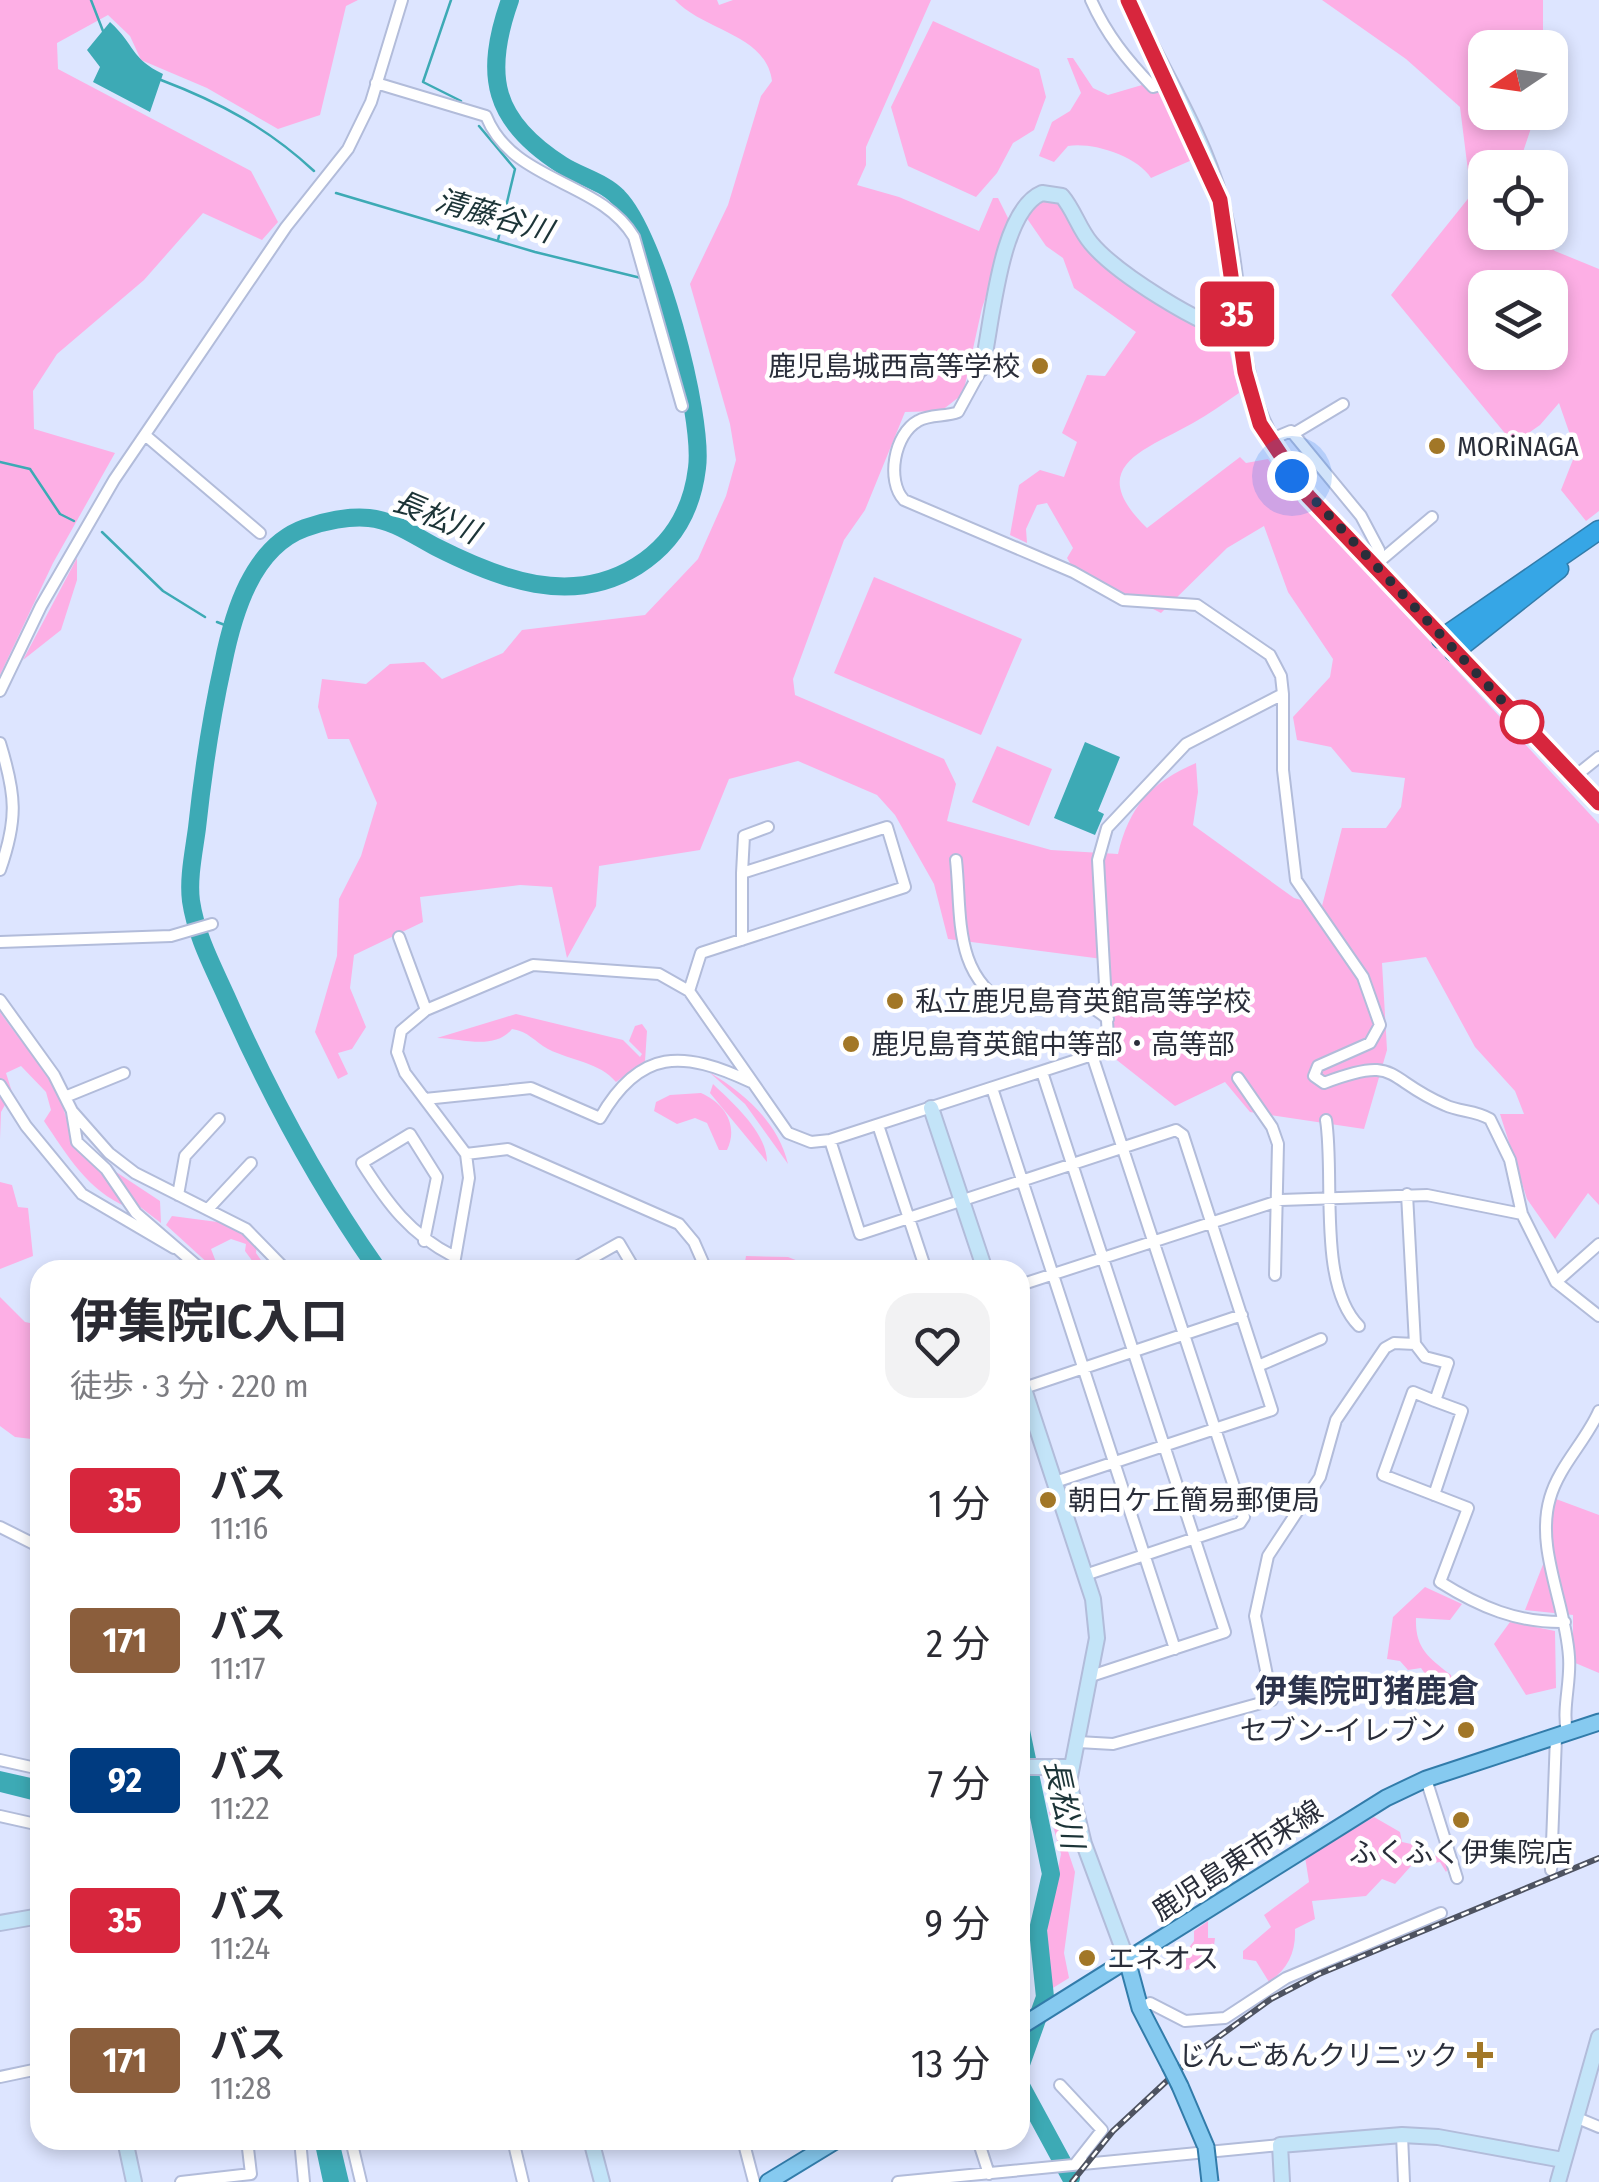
<!DOCTYPE html>
<html lang="ja">
<head>
<meta charset="utf-8">
<style>
	:root { --surface:#fff; --page:#f2f2f3; --text:#2b2b33; --muted:#7c7c81 }
	body { margin:0; font-family:"Fira Sans Condensed","Noto Sans JP",sans-serif; background:var(--page); color:var(--text); height:100vh; display:flex; flex-direction:column; font-size:38px; white-space:nowrap }
	* { box-sizing:border-box; margin:0 }
	p { font-size:32px; color:var(--muted) }
	.icon { flex:none; width:55px; height:55px; fill:none; stroke:currentColor; stroke-width:2; stroke-linecap:round; stroke-linejoin:round }
	.map { position:relative; flex:1; overflow:hidden }
	.panel { position:absolute; left:30px; top:1260px; width:1000px; height:890px; display:flex; flex-direction:column; background:var(--surface); border-radius:30px; box-shadow:0 5px 15px #0003 }
	.panel>* { flex:none }
	.badge { padding:0 20px; border-radius:8px; font-size:35px; line-height:65px }
	.needle { width:65px; rotate:257deg }
	.tools { position:absolute; left:1468px; top:30px; display:grid; gap:20px }
	.tools a { display:grid; place-items:center; width:100px; height:100px; border-radius:20px; background:var(--surface); box-shadow:0 5px 15px #0003; font-size:50px }
	.you { position:absolute; width:50px; height:50px; margin:-25px; border:8px solid #fff; border-radius:50%; background:#1a73e8; box-shadow:0 0 0 15px #1a73e833 }
	.map>.badge { position:absolute; translate:-50% -50%; box-shadow:0 0 0 5px #fff }
	.round { display:grid; place-items:center; flex:none; width:105px; height:105px; border-radius:30px; background:var(--page) }
	.summary { display:flex; align-items:center; justify-content:space-between; height:170px; padding:0 40px }
	h1 { font-size:48px; font-weight:700; line-height:75px }
	ul { padding:0; list-style:none }
	li { display:flex; align-items:center; gap:30px; height:140px; padding:0 40px }
	li div { flex:1 }
	li b { display:block; font-size:38px }
	li em { font-style:normal }
	li .badge { min-width:110px; font-weight:700; text-align:center }
	.map>svg:first-child { display:block }
	.green { fill:#fdafe5; fill-rule:evenodd }
	.water { fill:#3daab5 }
	.lines { fill:none; stroke-linecap:round; stroke-linejoin:round }
	.stream { stroke:#3daab5; stroke-width:2.5 }
	.river { stroke:#3daab5; stroke-width:18 }
	.street-casing { stroke:#b2bcda; stroke-width:14 }
	.secondary-casing { stroke:#b2bcda; stroke-width:18 }
	.primary-casing { stroke:#327caa; stroke-width:19 }
	.highway-casing { stroke:#327caa; stroke-width:21 }
	.street { stroke:#fff; stroke-width:10 }
	.secondary { stroke:#c3e4f8; stroke-width:14 }
	.primary { stroke:#86caf0; stroke-width:15 }
	.highway { stroke:#36a6e6; stroke-width:18 }
	.rail-casing { stroke:#4e5361; stroke-width:6 }
	.rail { stroke:#fff; stroke-width:2.5; stroke-dasharray:8; stroke-linecap:butt }
	.primary-bridge-casing { stroke:#327caa; stroke-width:19; stroke-linecap:butt }
	.primary-bridge { stroke:#86caf0; stroke-width:15 }
	.line-casing { stroke:#fff; stroke-width:22 }
	.line { stroke:#d7263d; stroke-width:15 }
	.walk { stroke:#2a2e3a; stroke-width:10; stroke-dasharray:0 18 }
	.poi-dot { fill:#a27727; stroke:#fff; stroke-width:4 }
	.stop-dot { fill:#fff; stroke:#d7263d; stroke-width:5 }
	.labels { text-anchor:middle; stroke-width:9; stroke-linejoin:round; paint-order:stroke }
	.poi-label { font-size:28px; fill:#2a2e3a; stroke:#fff; text-anchor:start }
	.street-label { font-size:28px; fill:#2a2e3a; stroke:#fff }
	.water-label { font-size:30px; font-style:italic; fill:#1c3437; stroke:#fff }
	.quarter-label { font-size:32px; font-weight:bold; fill:#2c334c; stroke:#fff }
</style>
</head>
<body>
<div class="map">
<svg width="1599" height="2182" viewBox="0 0 1599 2182">
	<rect width="100%" height="100%" fill="#dde5ff"/>
	<path class="green" d="M0,0H358L346,6L320,115L278,129L207,88L141,60L130,36L108,15L57,43L58,69L251,171L278,222L262,240L203,213L144,280L57,354L33,391L34,429L115,453L53,563L0,675Z
		M675,0H717L719,5L733,0H931L866,147V165L857,185L899,197L979,231L993,198H998L1011,224L982,308L963,394L941,411L905,412L865,510L844,540L793,679L795,695L944,759L956,784L947,821L1051,850L1118,854C1129,807 1151,782 1196,763L1198,792L1193,825L1294,898L1322,906L1342,828H1386L1401,807L1405,778L1352,772L1331,747L1297,740L1293,717L1330,677L1333,659L1288,592L1264,526L1227,548L1161,613L1073,568L1067,558L1073,548L1047,503L1037,505L1026,529L1027,543L1010,535L1019,485L1040,470L1064,477L1077,442L1062,433L1087,375L1105,376L1136,332L1074,288L1063,258L1046,246L1026,217L1042,200L1058,203L1163,302L1227,340L1239,393C1224,403 1209,414 1193,423C1143,451 1084,467 1147,528L1240,457L1246,463L1268,459L1290,490L1599,824V1205L1588,1193L1555,1239L1527,1199L1500,1114H1524L1515,1091L1475,1047L1426,957L1382,963L1387,1050L1364,1129L1250,1112L1225,1082L1175,1106L1113,1057L1110,960L948,939L934,884L895,815L877,795L798,761L729,779L700,850L599,866L596,906L567,958L552,887L520,885L420,897L423,922L354,955L350,988L366,1027L352,1049L338,1053L348,1074L338,1079L315,1032L337,956L339,899L361,856L377,803L349,739H328L318,707L322,679L366,684L390,664L424,662L442,679L503,653L522,630L645,615L698,559L726,496L736,460L730,424L690,284L728,205L761,96L772,81C766,34 704,31 675,0Z
		M1322,0H1543V47L1485,48V112L1536,113L1518,167L1485,168V232L1532,233L1555,251L1599,269V511L1586,521L1561,490L1576,452L1559,403L1540,425L1520,439L1508,437L1391,295L1471,195L1460,107L1406,59ZM1485,288H1550V352H1485Z
		M933,21L1039,69L1046,97L1034,130L1013,143L997,173L976,197L908,166L891,107Z
		M1067,58H1073L1093,88L1108,95L1142,85L1150,92L1160,90L1192,160L1151,178C1137,156 1093,142 1068,146L1054,162L1039,156L1052,122L1070,111L1081,93Z
		M77,558V580L61,630L23,660Z
		M874,577L1022,639L981,735L834,673Z
		M997,746L1052,769L1029,826L972,802Z
		M0,1012C33,1060 65,1085 72,1146L106,1175L127,1207C88,1191 67,1155 44,1121L51,1110L46,1092L21,1066L6,1073L12,1092L1,1112L0,1139Z
		M516,1014L623,1040L640,1057L642,1054L629,1041L635,1026L642,1024L647,1031L645,1061L616,1082C599,1062 572,1061 548,1049C535,1042 528,1031 512,1029C495,1050 464,1039 437,1038Z
		M709,1072C744,1093 778,1122 788,1164L745,1104Z
		M713,1084C734,1104 767,1133 767,1162L710,1093Z
		M701,1093C724,1103 739,1125 727,1150H719L707,1123L695,1118L677,1124L654,1111L656,1102L670,1095Z
		M110,1168L160,1201L161,1223L135,1203Z
		M0,1182L12,1185L18,1207L28,1208L33,1256L0,1269Z
		M172,1216L225,1223L257,1244L256,1253L268,1270H259L245,1251L246,1244L231,1239L211,1249L216,1262L211,1266L166,1225Z
		M746,1256L788,1257L821,1270L744,1268Z
		M0,1297L25,1322L40,1325V1440L15,1437L0,1426Z
		M1556,1499L1599,1515V1673L1573,1662V1615L1525,1610L1544,1562L1550,1513Z
		M1425,1587L1462,1604L1450,1620L1416,1618C1415,1648 1428,1657 1451,1675L1453,1688L1436,1690L1421,1668L1408,1670L1400,1661L1387,1659L1393,1617Z
		M1510,1622L1555,1631L1556,1688L1526,1695L1494,1644Z
		M1054,1810L1075,1872L1064,1953L1069,1978L1048,1991L1047,1923L1061,1854L1049,1812Z
		M1374,1817L1400,1832L1402,1842L1420,1846L1424,1857L1445,1855L1450,1866L1446,1872L1440,1862L1411,1866L1395,1884L1382,1879L1366,1896L1312,1901L1315,1919L1295,1929C1296,1952 1288,1969 1269,1982L1256,1961L1243,1959V1951L1271,1927L1264,1915L1309,1882L1305,1857Z
		M1208,1921V1938H1215L1212,1961L1184,1971L1178,1962L1194,1941V1931Z"/>
	<path class="water" d="M110,22C136,46 130,58 163,74L150,112L93,82L100,67L87,50Z
		M1085,742L1120,757L1098,811L1104,814L1095,835L1054,818Z
		M0,1771L40,1780V1802L0,1792Z
		M314,2140H339L349,2182H323Z"/>
	<g class="lines">
		<path class="stream" d="M91,0L103,31
			M451,0L423,82L461,101
			M161,80C219,102 268,128 314,171
			M479,126L515,169L498,240
			M336,193L535,252L641,278
			M0,462L30,469L60,514L74,521
			M102,532L163,591L205,617
			M217,622L230,627"/>
		<path class="river" d="M378,1270C318,1185 268,1091 226,996C212,965 196,935 191,901C188,878 194,851 197,828C203,772 211,718 223,664C233,614 252,547 305,528C324,521 349,516 369,518C393,520 415,536 436,547C499,579 571,607 637,566C672,544 692,510 697,468C704,415 656,235 618,197C604,182 579,176 562,165C493,121 483,76 510,0
			M1020,1726L1051,1874L1038,1930L1045,1997L1020,2067
			M1020,2084L1071,2178"/>
		<defs>
			<path id="street" d="M1091,0C1106,34 1127,60 1153,87L1168,83
				M376,83L486,116C513,183 600,180 634,237L682,406
				M982,368L958,412C946,417 930,414 918,421C894,434 886,481 904,500L1073,572L1123,600L1197,605L1270,655L1281,676L1283,694V770L1296,880L1363,977L1380,1025L1370,1043L1318,1066L1314,1076L1324,1083C1400,1054 1384,1079 1445,1105C1460,1112 1475,1110 1490,1119L1510,1160L1522,1214
				M1293,434L1343,404
				M145,435L260,533
				M1269,440L1291,431L1361,516L1379,550L1368,560
				M1374,566L1432,517
				M0,691L41,606L114,480L286,227L348,149L371,102L402,0
				M0,743C16,795 18,819 0,870
				M1574,777L1599,757
				M956,860C962,915 952,977 1011,1007C1060,1003 1063,983 1108,1019
				M742,873L744,836L768,827
				M399,937L426,1010
				M0,942L171,936L212,924
				M689,991L701,953L905,887L887,827L742,873V940
				M0,1000L54,1075L72,1111L109,1153L135,1173L246,1229L286,1270
				M1092,1055L1103,1051L1108,1038L1098,860L1107,828L1186,744L1283,694
				M1042,1072L1225,1632L1091,1676
				M1238,1078L1272,1127L1278,1144L1275,1275
				M0,1085L26,1126L82,1194L174,1248
				M992,1088L1175,1649
				M65,1097L124,1073
				M425,1099L531,1088L600,1118C640,1048 683,1050 751,1082
				M72,1112L77,1142L106,1169L136,1213L202,1270
				M1326,1120C1335,1177 1317,1284 1359,1326
				M878,1125L926,1270
				M830,1140L860,1234L1176,1130L1183,1135L1272,1410L1055,1482
				M466,1154L508,1149L679,1224L694,1242L705,1267L696,1270
				M1407,1194L1415,1344L1425,1357L1448,1363L1435,1401L1462,1411L1434,1495
				M178,1195L185,1156L219,1119
				M208,1209L251,1163
				M424,1241L437,1177L410,1134L362,1163C388,1204 410,1234 453,1256
				M453,1270L469,1178L466,1154L405,1073L397,1052L401,1031L426,1010L533,965L659,974L689,991L788,1133L811,1142L830,1140L1092,1055L1244,1517L1240,1523L1085,1575
				M571,1270L619,1243L635,1270
				M1556,1282L1599,1244
				M1020,1285L1281,1200L1427,1195L1522,1214L1556,1282L1599,1316
				M1258,1366L1321,1339
				M1024,1388L1242,1315
				M1435,1401L1413,1392L1383,1475L1468,1508L1440,1582C1480,1607 1517,1623 1565,1622
				M0,1527L40,1547
				M1567,1733C1562,1707 1571,1683 1569,1657C1566,1604 1535,1549 1550,1498C1559,1466 1586,1441 1599,1411
				M1078,1742L1113,1744L1272,1700L1255,1616L1268,1556L1320,1477L1336,1420L1385,1348L1394,1343L1415,1344
				M0,1760L40,1769
				M1426,1779L1457,1878
				M0,1816L40,1825
				M1551,1870L1556,1737
				M1020,1873V1881
				M1140,2008L1150,2003L1185,2021L1225,2018L1286,1978L1441,1913
				M0,2077L38,2069L40,2077
				M1060,2085L1102,2130L1076,2163
				M1575,2117L1599,2127
				M1402,2135L1404,2182
				M300,2140L304,2182
				M351,2140L361,2182
				M513,2140L523,2182
				M743,2140L754,2182
				M978,2140L989,2174
				M181,2182L251,2174L247,2140
				M898,2182L1280,2145"/>
			<path id="secondary" d="M1128,0C1159,65 1202,132 1221,201C1252,321 1222,390 1309,496L1599,803
				M982,368C992,327 999,211 1042,193L1062,196C1074,210 1079,229 1091,243C1116,273 1201,327 1239,334
				M931,1108L985,1270
				M1020,1377L1093,1599L1097,1638L1069,1782L1084,1844L1127,1960
				M1020,1767H1069
				M0,1923L40,1916
				M125,2140L134,2182
				M591,2140L602,2182
				M1282,2182L1280,2145L1402,2135L1438,2137L1563,2160
				M1558,2182L1599,2037"/>
			<path id="primary" d="M1127,1960L1140,2008L1170,2066
				M1020,2027L1386,1798L1426,1779L1599,1722
				M1180,2086L1206,2147
				M768,2182L837,2140"/>
			<path id="highway" d="M1441,639L1599,530
				M1454,652L1559,569"/>
		</defs>
		<use href="#street" class="street-casing"/>
		<use href="#secondary" class="secondary-casing"/>
		<use href="#primary" class="primary-casing"/>
		<use href="#highway" class="highway-casing"/>
		<use href="#street" class="street"/>
		<use href="#secondary" class="secondary"/>
		<use href="#primary" class="primary"/>
		<use href="#highway" class="highway"/>
		<defs>
			<path id="rail" d="M1072,2182L1113,2131L1199,2051L1271,1999L1319,1974L1599,1858"/>
		</defs>
		<use href="#rail" class="rail-casing"/>
		<use href="#rail" class="rail"/>
		<defs>
			<path id="primary-bridge" d="M1170,2066L1180,2086
				M1206,2147L1210,2182"/>
		</defs>
		<use href="#primary-bridge" class="primary-bridge-casing"/>
		<use href="#primary-bridge" class="primary-bridge"/>
	</g>
	<g class="lines">
		<defs>
			<path id="line" d="M1128,0L1220,200L1245,372L1260,424L1308,496L1599,803"/>
		</defs>
		<use href="#line" class="line-casing"/>
		<use href="#line" class="line"/>
		<path class="walk" d="M1292,476L1522,722"/>
	</g>
	<g class="poi-dot">
		<circle cx="1040" cy="366" r="10"/>
		<circle cx="1437" cy="446" r="10"/>
		<circle cx="895" cy="1001" r="10"/>
		<circle cx="851" cy="1044" r="10"/>
		<circle cx="1048" cy="1500" r="10"/>
		<circle cx="1466" cy="1730" r="10"/>
		<circle cx="1461" cy="1820" r="10"/>
		<circle cx="1087" cy="1958" r="10"/>
		<path d="M1475 2040h10v10h10v10h-10v10h-10v-10h-10v-10h10z"/>
	</g>
	<circle class="stop-dot" cx="1522" cy="722" r="20"/>
	<g class="labels">
		<g class="poi-label">
			<text x="1020" y="376" text-anchor="end">鹿児島城西高等学校</text>
			<text x="1457" y="456">MORiNAGA</text>
			<text x="915" y="1011">私立鹿児島育英館高等学校</text>
			<text x="871" y="1054">鹿児島育英館中等部・高等部</text>
			<text x="1068" y="1510">朝日ケ丘簡易郵便局</text>
			<text x="1446" y="1740" text-anchor="end">セブン-イレブン</text>
			<text x="1461" y="1862" text-anchor="middle">ふくふく伊集院店</text>
			<text x="1107" y="1968">エネオス</text>
			<text x="1458" y="2065" text-anchor="end">じんごあんクリニック</text>
		</g>
		<g class="street-label">
			<text transform="translate(1237 1860) rotate(-33)" y="10">鹿児島東市来線</text>
		</g>
		<g class="water-label">
			<text transform="translate(494 216) rotate(16)" y="10">清藤谷川</text>
			<text transform="translate(436 517) rotate(23)" y="10">長松川</text>
			<text transform="translate(1064 1804) rotate(78)" y="10">長松川</text>
		</g>
		<g class="quarter-label">
			<text x="1367" y="1702">伊集院町猪鹿倉</text>
		</g>
	</g>
</svg>
<div class="tools">
<a><svg class="needle" viewBox="-14 -14 28 28"><path d="M0-13l5 13h-10z" fill="#e53935"/><path d="M0 13l5-13h-10z" fill="#7c7c81"/></svg></a>
<a><svg class="icon" aria-label="locate" viewBox="0 0 24 24"><circle cx="12" cy="12" r="6"/><path d="M12 2v4M12 18v4M2 12h4M18 12h4"/></svg></a>
<a><svg class="icon" aria-label="layers" viewBox="0 0 24 24"><path d="M12 4l9 5-9 5-9-5zM3 14l9 5 9-5"/></svg></a>
</div>
<div class="you" style="left:1292px;top:476px"></div>
<b class="badge" style="left:1237px;top:314px;background:#d7263d;color:#fff">35</b>
<section class="panel">
<div class="summary"><div><h1>伊集院IC入口</h1><p>徒歩 · 3 分 · 220 m</p></div><a class="round"><svg class="icon" aria-label="heart" viewBox="0 0 24 24"><path d="M12 20l-8-8c-3-5 5-10 8-4 3-6 11-1 8 4z"/></svg></a></div>
<ul>
<li><span class="badge" style="background:#d7263d;color:#fff">35</span><div><b>バス</b><p>11:16</p></div><em>1 分</em></li>
<li><span class="badge" style="background:#8b5e3c;color:#fff">171</span><div><b>バス</b><p>11:17</p></div><em>2 分</em></li>
<li><span class="badge" style="background:#003b80;color:#fff">92</span><div><b>バス</b><p>11:22</p></div><em>7 分</em></li>
<li><span class="badge" style="background:#d7263d;color:#fff">35</span><div><b>バス</b><p>11:24</p></div><em>9 分</em></li>
<li><span class="badge" style="background:#8b5e3c;color:#fff">171</span><div><b>バス</b><p>11:28</p></div><em>13 分</em></li>
</ul>
</section>
</div>
</body>
</html>
